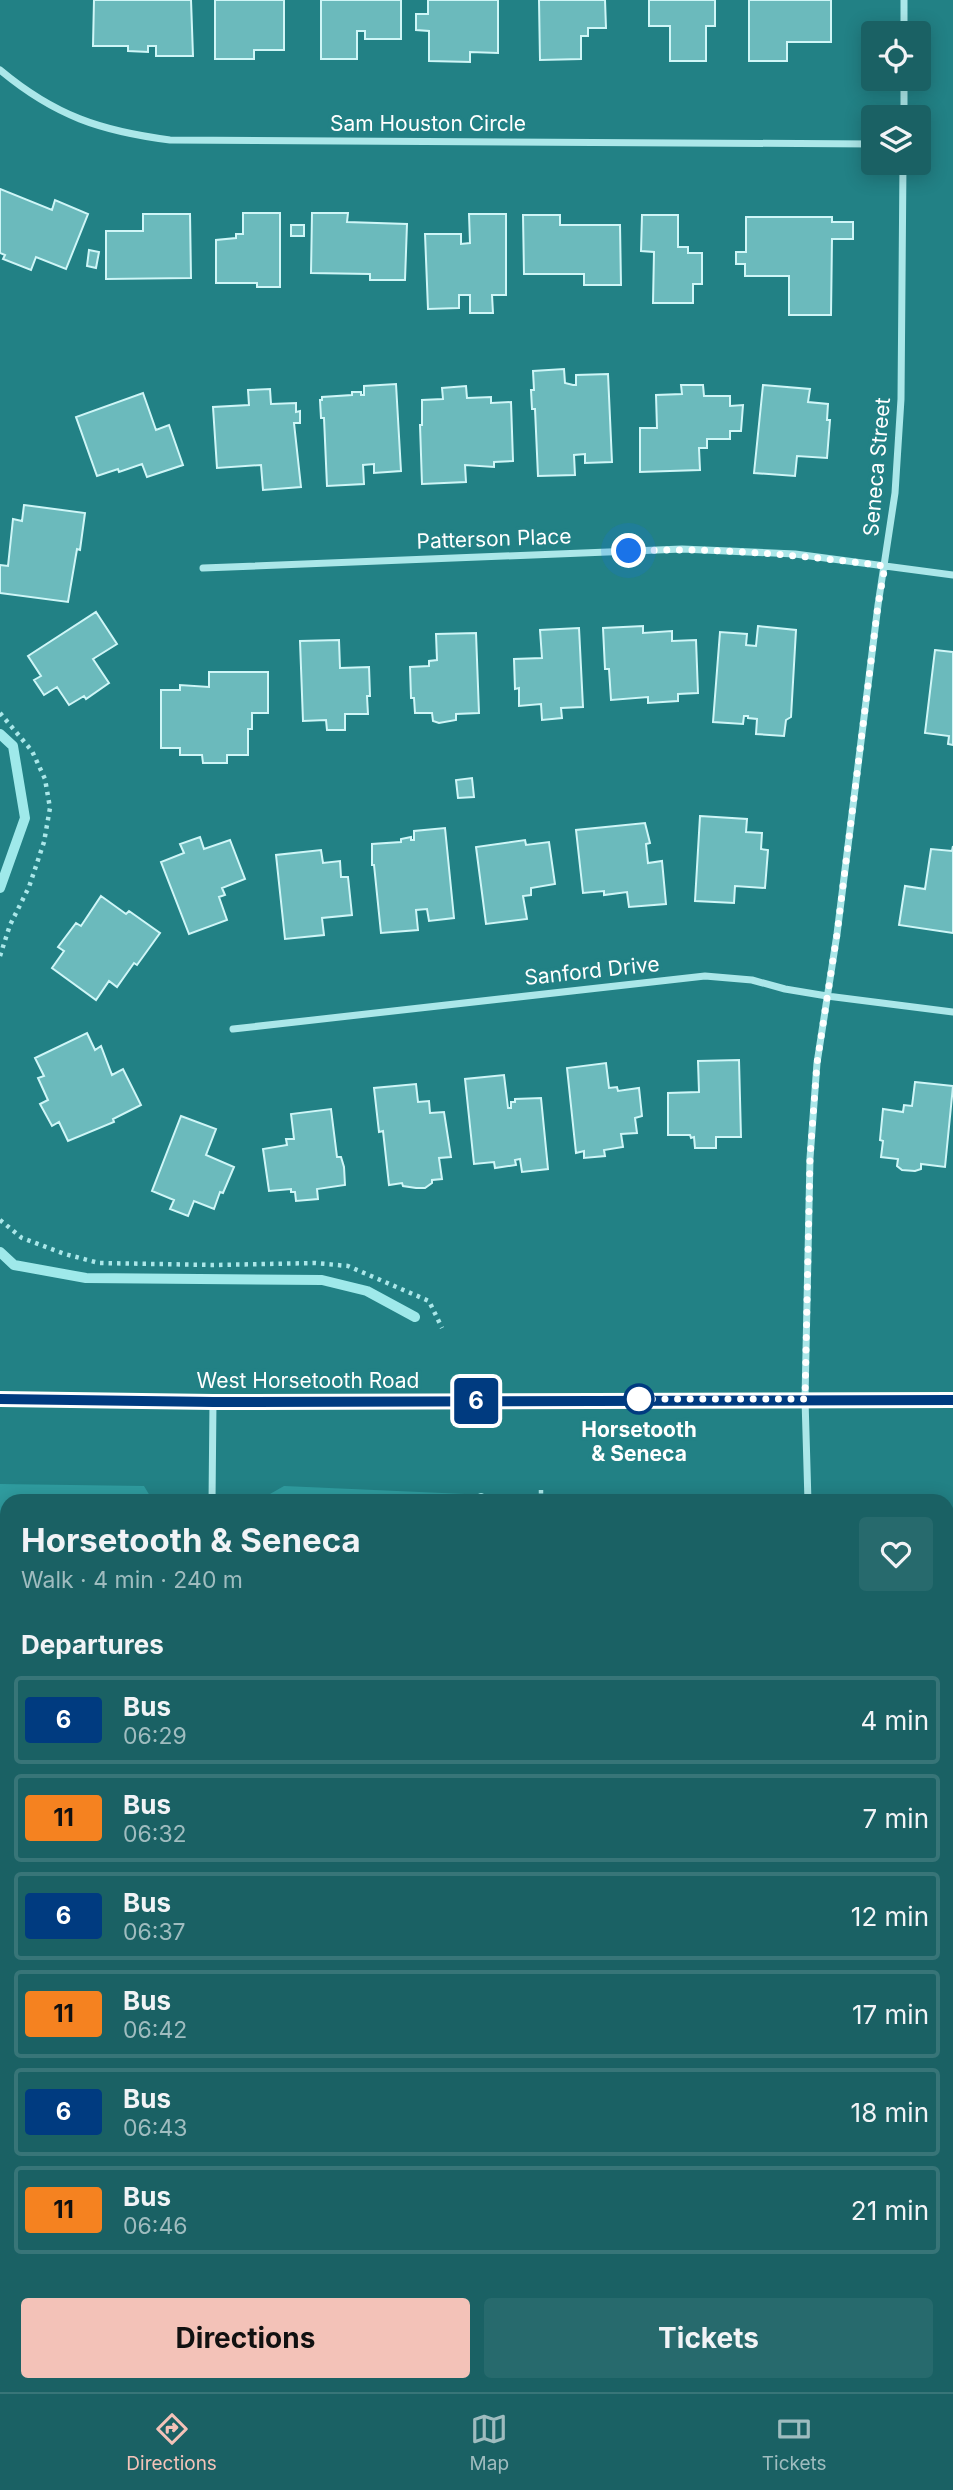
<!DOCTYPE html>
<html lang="en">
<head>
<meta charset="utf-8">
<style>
	:root { --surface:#1a6164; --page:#276a6d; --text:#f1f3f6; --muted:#9fbcbf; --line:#387578; --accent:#f3c2b8 }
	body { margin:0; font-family:Inter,sans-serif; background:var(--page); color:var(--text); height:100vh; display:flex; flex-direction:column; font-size:26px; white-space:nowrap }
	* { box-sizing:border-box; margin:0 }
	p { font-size:23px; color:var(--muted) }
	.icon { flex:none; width:38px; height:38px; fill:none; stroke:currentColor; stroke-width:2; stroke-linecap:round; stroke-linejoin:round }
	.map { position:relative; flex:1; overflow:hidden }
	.details { position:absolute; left:0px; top:1494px; width:954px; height:898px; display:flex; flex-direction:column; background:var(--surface); border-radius:21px 21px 0 0; box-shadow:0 4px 18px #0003 }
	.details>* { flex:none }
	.badge { padding:0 14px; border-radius:5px; font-size:24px; line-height:46px }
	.tools { position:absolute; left:861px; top:21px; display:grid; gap:14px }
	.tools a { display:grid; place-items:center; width:70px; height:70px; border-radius:7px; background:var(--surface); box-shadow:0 4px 18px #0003; font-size:35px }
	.you { position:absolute; width:35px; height:35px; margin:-18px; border:5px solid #fff; border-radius:50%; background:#1a73e8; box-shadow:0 0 0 10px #1a73e833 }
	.map>.badge { position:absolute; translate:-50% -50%; box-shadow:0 0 0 4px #fff }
	h2 { padding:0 21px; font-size:26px; line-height:63px }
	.round { display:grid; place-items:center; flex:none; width:74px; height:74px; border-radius:7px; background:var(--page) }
	.headline { display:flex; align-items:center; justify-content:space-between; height:119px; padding:0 21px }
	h1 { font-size:33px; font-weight:700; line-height:52px }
	.primary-button { display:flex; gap:14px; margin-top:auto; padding:14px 21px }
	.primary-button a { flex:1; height:80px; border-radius:7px; background:var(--accent); color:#111; font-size:28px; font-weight:700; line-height:80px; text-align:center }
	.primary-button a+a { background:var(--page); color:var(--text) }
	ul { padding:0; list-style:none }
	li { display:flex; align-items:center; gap:21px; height:88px; margin:0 14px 10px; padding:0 7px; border:4px solid var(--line); border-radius:7px }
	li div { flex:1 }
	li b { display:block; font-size:26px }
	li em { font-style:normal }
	li .badge { min-width:77px; font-weight:700; text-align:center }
	.menu { display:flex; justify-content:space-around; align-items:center; height:98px; border-top:2px solid var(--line); background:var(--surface); font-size:19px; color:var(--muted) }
	.menu a { display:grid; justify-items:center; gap:4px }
	.menu .on { color:var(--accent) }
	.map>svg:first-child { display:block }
	.green { fill:#2f9c9f }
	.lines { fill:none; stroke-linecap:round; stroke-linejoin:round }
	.stream { stroke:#9fe9ea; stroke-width:10 }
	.building { fill:#6bbabc; stroke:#cff6f7; stroke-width:2 }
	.path { stroke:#abe7e9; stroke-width:4.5; stroke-dasharray:3.5 5; stroke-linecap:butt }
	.service { stroke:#abe7e9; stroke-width:5 }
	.minor { stroke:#abe7e9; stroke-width:7 }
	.secondary { stroke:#d6f6f7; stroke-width:14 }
	.line-casing { stroke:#fff; stroke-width:16 }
	.line { stroke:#003b80; stroke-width:10 }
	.walk { stroke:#fff; stroke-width:7; stroke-dasharray:0 12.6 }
	.stop-dot { fill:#fff; stroke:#003b80; stroke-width:3.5 }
	.labels { text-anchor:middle; stroke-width:7; stroke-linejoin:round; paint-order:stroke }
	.street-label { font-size:21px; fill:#fff; stroke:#228185 }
	.stop-label { font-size:21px; font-weight:bold; fill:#fff; stroke:#228185 }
</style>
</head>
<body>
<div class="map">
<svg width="953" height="2392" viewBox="0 0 953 2392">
	<rect width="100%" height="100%" fill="#228185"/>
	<path class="green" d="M0,1484L144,1486L150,1496L149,1501L7,1502V1595L0,1593Z
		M284,1486L531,1497L530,1501H266L270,1494Z
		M139,2385H498L488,2392H137Z"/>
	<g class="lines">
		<path class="stream" d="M0,734L13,746L25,818L0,888
			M0,1252L14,1265L86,1278L322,1280L367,1291L415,1317
			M481,1498L482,1502
			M466,2392L474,2385"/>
	</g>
	<path class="building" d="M94,0H191L193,56H156V46H148V52L128,51V46H93Z
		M215,0H284V50H254V59H215Z
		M321,0H401V39H365V31H357V59H321Z
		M428,0H498V53L470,52V62L429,61V31L416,30V14H428Z
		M539,0H605L606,28H588V36H581V59L540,60Z
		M649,0H715V26H706V61H670V26H649Z
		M749,0H831V42H787V61H749Z
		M0,189L52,210L55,200L88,214L66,269L36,257L31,270L3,259L5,255L0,253Z
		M243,213H280V287H257V283H216V240L236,238V234H243Z
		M312,213H348L347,222L407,224L405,280H370V274L311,273Z
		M143,214H190L191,278L106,279V231H143Z
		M469,214H506V295H492L493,313H470V295H459V308L428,309L425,234H461V244L470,243Z
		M523,215H560V225H620L621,285H584V274H524Z
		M642,215H678V247H688V253H702V284H693V303H653L654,252L641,251Z
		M746,217H832V222H853V239H832L831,315H789V276H745V264H736V252H746Z
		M291,225H304V236H291Z
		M89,250L99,252L96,268L87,266Z
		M564,369L565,383L573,385H576V375L608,374L612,462L585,463V454L574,455L575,475L538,476L535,409H532L531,390H534L533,371Z
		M396,384L401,471L374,473V464L363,465L364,484L327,486L324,418H321L320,400H322V397L352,395V392H361V395H364V386Z
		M681,385H703L704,396H730V406L743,405L741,431H730V439H707V448H699L700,470L640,472V428H657L656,395L682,394Z
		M763,385L810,389L808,402L828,404L827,420H830L827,458L797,456L795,476L754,473Z
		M466,386L467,398L491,397V403L511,402L513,461L494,462V467L465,465L466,482L422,484L420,425H422V400L443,399L442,388Z
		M270,389L271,404L296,403V412L300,411V423H294L301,487L263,490L261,465L217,468L213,407L249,405L248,390Z
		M143,393L156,430L169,425L183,465L147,477L142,464L119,472L118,469L97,476L76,417Z
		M24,505L85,513L80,550L77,549L68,602L0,593V565L8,566L13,519L22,521Z
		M96,612L117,644L93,659L109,683L86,699L84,696L69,705L57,687L44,695L34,680L41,676L28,656Z
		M643,626V633L672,631V641L696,640L698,693L678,694V701L648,703V697L611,700L609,669H605L603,628Z
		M758,626L796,630L791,717L786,720L784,736L756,734L757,719L748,718V716H744L743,724L713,722L720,632L747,634L746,645L756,646Z
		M579,628L583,707L561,708L562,718L542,720L541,704L519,706V688L515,689L514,659L542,658L540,630Z
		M476,633L479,713L456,714V720L439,723L433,721L432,713H415L414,698H411L410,667L429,666V661L437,660L436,634Z
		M339,640L340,668L369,667L370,696H367L368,714H345V730H327L326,720L303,721L300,641Z
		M935,650L953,652V745L948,744L949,736L925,733Z
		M209,672H268V713H252V729H248V755H227V763H203L202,755H180V748H161V690H180V685L209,687Z
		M472,778L474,797L458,798L456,780Z
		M700,816L747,819L746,832L762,833L761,849L768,850L765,888L735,886L734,903L695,901Z
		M645,823L650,843L646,844L648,863L662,861L666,904L629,907L627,892L604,895V891L583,893L576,830Z
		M445,828L454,918L429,921L427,909L416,910L418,930L381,933L374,865H372V844L401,842V839L411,837V840H414V831Z
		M200,837L204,849L230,840L245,879L222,888L225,895L219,897L227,920L189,934L161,862L184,853L180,844Z
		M525,840L526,845L549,842L555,884L531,888V895L523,896L527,919L486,924L476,847Z
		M953,846V933L899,925L905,886L925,889L931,849L952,851Z
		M321,850L323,863L340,861L341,877H348L352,915L322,918L324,935L285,939L276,855Z
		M101,896L126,914L129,911L160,933L137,965L134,963L117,987L109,981L96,1000L52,968L64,951L58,947L76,923L81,926Z
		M87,1033L95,1050L101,1046L112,1075L123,1069L141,1105L113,1119L114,1122L68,1141L59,1122L52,1126L40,1104L48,1100L38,1078L44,1076L35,1058Z
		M739,1060L741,1137H716V1148H695L694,1137L691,1138L690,1135H668V1093L699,1092L698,1061Z
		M606,1063L609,1088L617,1087L618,1091L639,1088L642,1116L635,1118L637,1133L621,1134L623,1147L604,1150L605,1156L584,1158V1151L576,1153L567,1068Z
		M504,1075L508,1108H511V1102H515V1099L541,1098L548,1169L522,1172L520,1159L515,1160L516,1165L495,1168L494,1162L474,1164L465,1079Z
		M915,1082L953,1086L945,1167L921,1164V1169L915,1171L902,1170L897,1166L898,1159L881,1157L883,1141L880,1140L883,1109L903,1112L904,1105L912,1106Z
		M416,1084L418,1102L429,1101L430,1113L444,1112L451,1157L439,1158L442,1179L432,1180V1183L425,1188H416L403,1186L402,1183L389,1185L383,1131L379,1132L374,1088Z
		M331,1109L337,1157H341L344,1167L345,1185L317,1189L318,1199L296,1201L295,1192H291V1189L269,1191L263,1149L287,1145L286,1139H294L291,1114Z
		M181,1116L216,1129L206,1155L234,1167L223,1193L220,1192L214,1209L194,1201L188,1216L170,1209L174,1200L152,1191Z
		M947,1541H953V1637L947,1635Z
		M0,1662L7,1663V1731L0,1729L3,1713H0Z
		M948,1759H953V1815H948Z
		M0,1883L7,1885L5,1954L0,1953Z
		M0,2068L7,2070V2111L0,2109Z
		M721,2385H856V2388L840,2389V2392H721Z"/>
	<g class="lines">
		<path class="path" d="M0,713L32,751L45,779L50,808L44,842L29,887L10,925L0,956
			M0,1220L22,1238L65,1254L99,1263L213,1265L315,1263L348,1266L429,1301L442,1328
			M541,1502V1490
			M506,2392L516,2385"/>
		<path class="service" d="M947,1695H953
			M947,2062H953"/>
		<path class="minor" d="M904,33V0
			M0,70C55,116 101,131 170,140L873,144
			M904,117V79
			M203,568L682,549L795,554L953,575
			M233,1029L705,976L752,980L785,989L827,996L953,1012
			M212,1502L213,1402
			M808,1502L805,1399L810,1158L817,1063L837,934L878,605L895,493L901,399L903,163
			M0,1805L7,1806
			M0,2192L7,2194
			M82,2392L84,2385
			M916,2392V2385"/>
		<path class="secondary" d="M0,1399L213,1402L953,1400"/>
	</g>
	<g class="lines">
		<defs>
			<path id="line" d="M0,1399L213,1402L953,1400"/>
		</defs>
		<use href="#line" class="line-casing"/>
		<use href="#line" class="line"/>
		<path class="walk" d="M629,551C715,547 800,555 885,566L878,605L837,934L817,1063L810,1158L805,1399H636H639"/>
	</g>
	<circle class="stop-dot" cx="639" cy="1399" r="14"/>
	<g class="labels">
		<g class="street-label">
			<text x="428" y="131">Sam Houston Circle</text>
			<text transform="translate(877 467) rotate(-85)" y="7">Seneca Street</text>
			<text transform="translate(494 539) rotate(-2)" y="7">Patterson Place</text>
			<text transform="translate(592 971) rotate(-6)" y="7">Sanford Drive</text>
			<text x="308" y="1388">West Horsetooth Road</text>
		</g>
		<g class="stop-label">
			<text x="639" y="1437">Horsetooth<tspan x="639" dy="24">&amp; Seneca</tspan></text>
		</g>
	</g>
</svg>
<div class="tools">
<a><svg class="icon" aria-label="locate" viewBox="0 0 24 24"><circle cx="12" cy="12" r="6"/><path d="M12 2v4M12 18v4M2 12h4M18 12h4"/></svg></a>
<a><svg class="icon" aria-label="layers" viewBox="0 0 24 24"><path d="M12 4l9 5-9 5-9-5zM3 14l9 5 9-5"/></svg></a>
</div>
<div class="you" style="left:629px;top:551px"></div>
<b class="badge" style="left:476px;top:1401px;background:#003b80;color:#fff">6</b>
<section class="details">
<div class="headline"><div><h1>Horsetooth &amp; Seneca</h1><p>Walk · 4 min · 240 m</p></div><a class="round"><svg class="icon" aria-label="heart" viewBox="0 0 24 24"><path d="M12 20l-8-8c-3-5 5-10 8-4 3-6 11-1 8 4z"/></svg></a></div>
<h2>Departures</h2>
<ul>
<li><span class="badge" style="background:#003b80;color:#fff">6</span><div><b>Bus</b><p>06:29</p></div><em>4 min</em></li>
<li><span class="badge" style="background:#f58220;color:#111">11</span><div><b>Bus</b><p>06:32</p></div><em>7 min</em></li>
<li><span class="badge" style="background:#003b80;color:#fff">6</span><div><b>Bus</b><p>06:37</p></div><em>12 min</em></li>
<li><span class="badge" style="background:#f58220;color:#111">11</span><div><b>Bus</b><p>06:42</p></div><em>17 min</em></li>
<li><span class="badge" style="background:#003b80;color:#fff">6</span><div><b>Bus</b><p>06:43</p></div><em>18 min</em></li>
<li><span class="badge" style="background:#f58220;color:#111">11</span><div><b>Bus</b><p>06:46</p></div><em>21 min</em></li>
</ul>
<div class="primary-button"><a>Directions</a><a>Tickets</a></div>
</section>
</div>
<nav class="menu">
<a class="on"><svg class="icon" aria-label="directions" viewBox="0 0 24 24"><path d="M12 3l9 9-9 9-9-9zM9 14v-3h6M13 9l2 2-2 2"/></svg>Directions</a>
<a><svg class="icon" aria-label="map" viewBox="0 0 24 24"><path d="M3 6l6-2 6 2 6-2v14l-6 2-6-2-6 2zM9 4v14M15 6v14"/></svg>Map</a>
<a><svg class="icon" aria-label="tickets" viewBox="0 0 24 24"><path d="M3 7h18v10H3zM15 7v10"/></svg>Tickets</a>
</nav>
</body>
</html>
